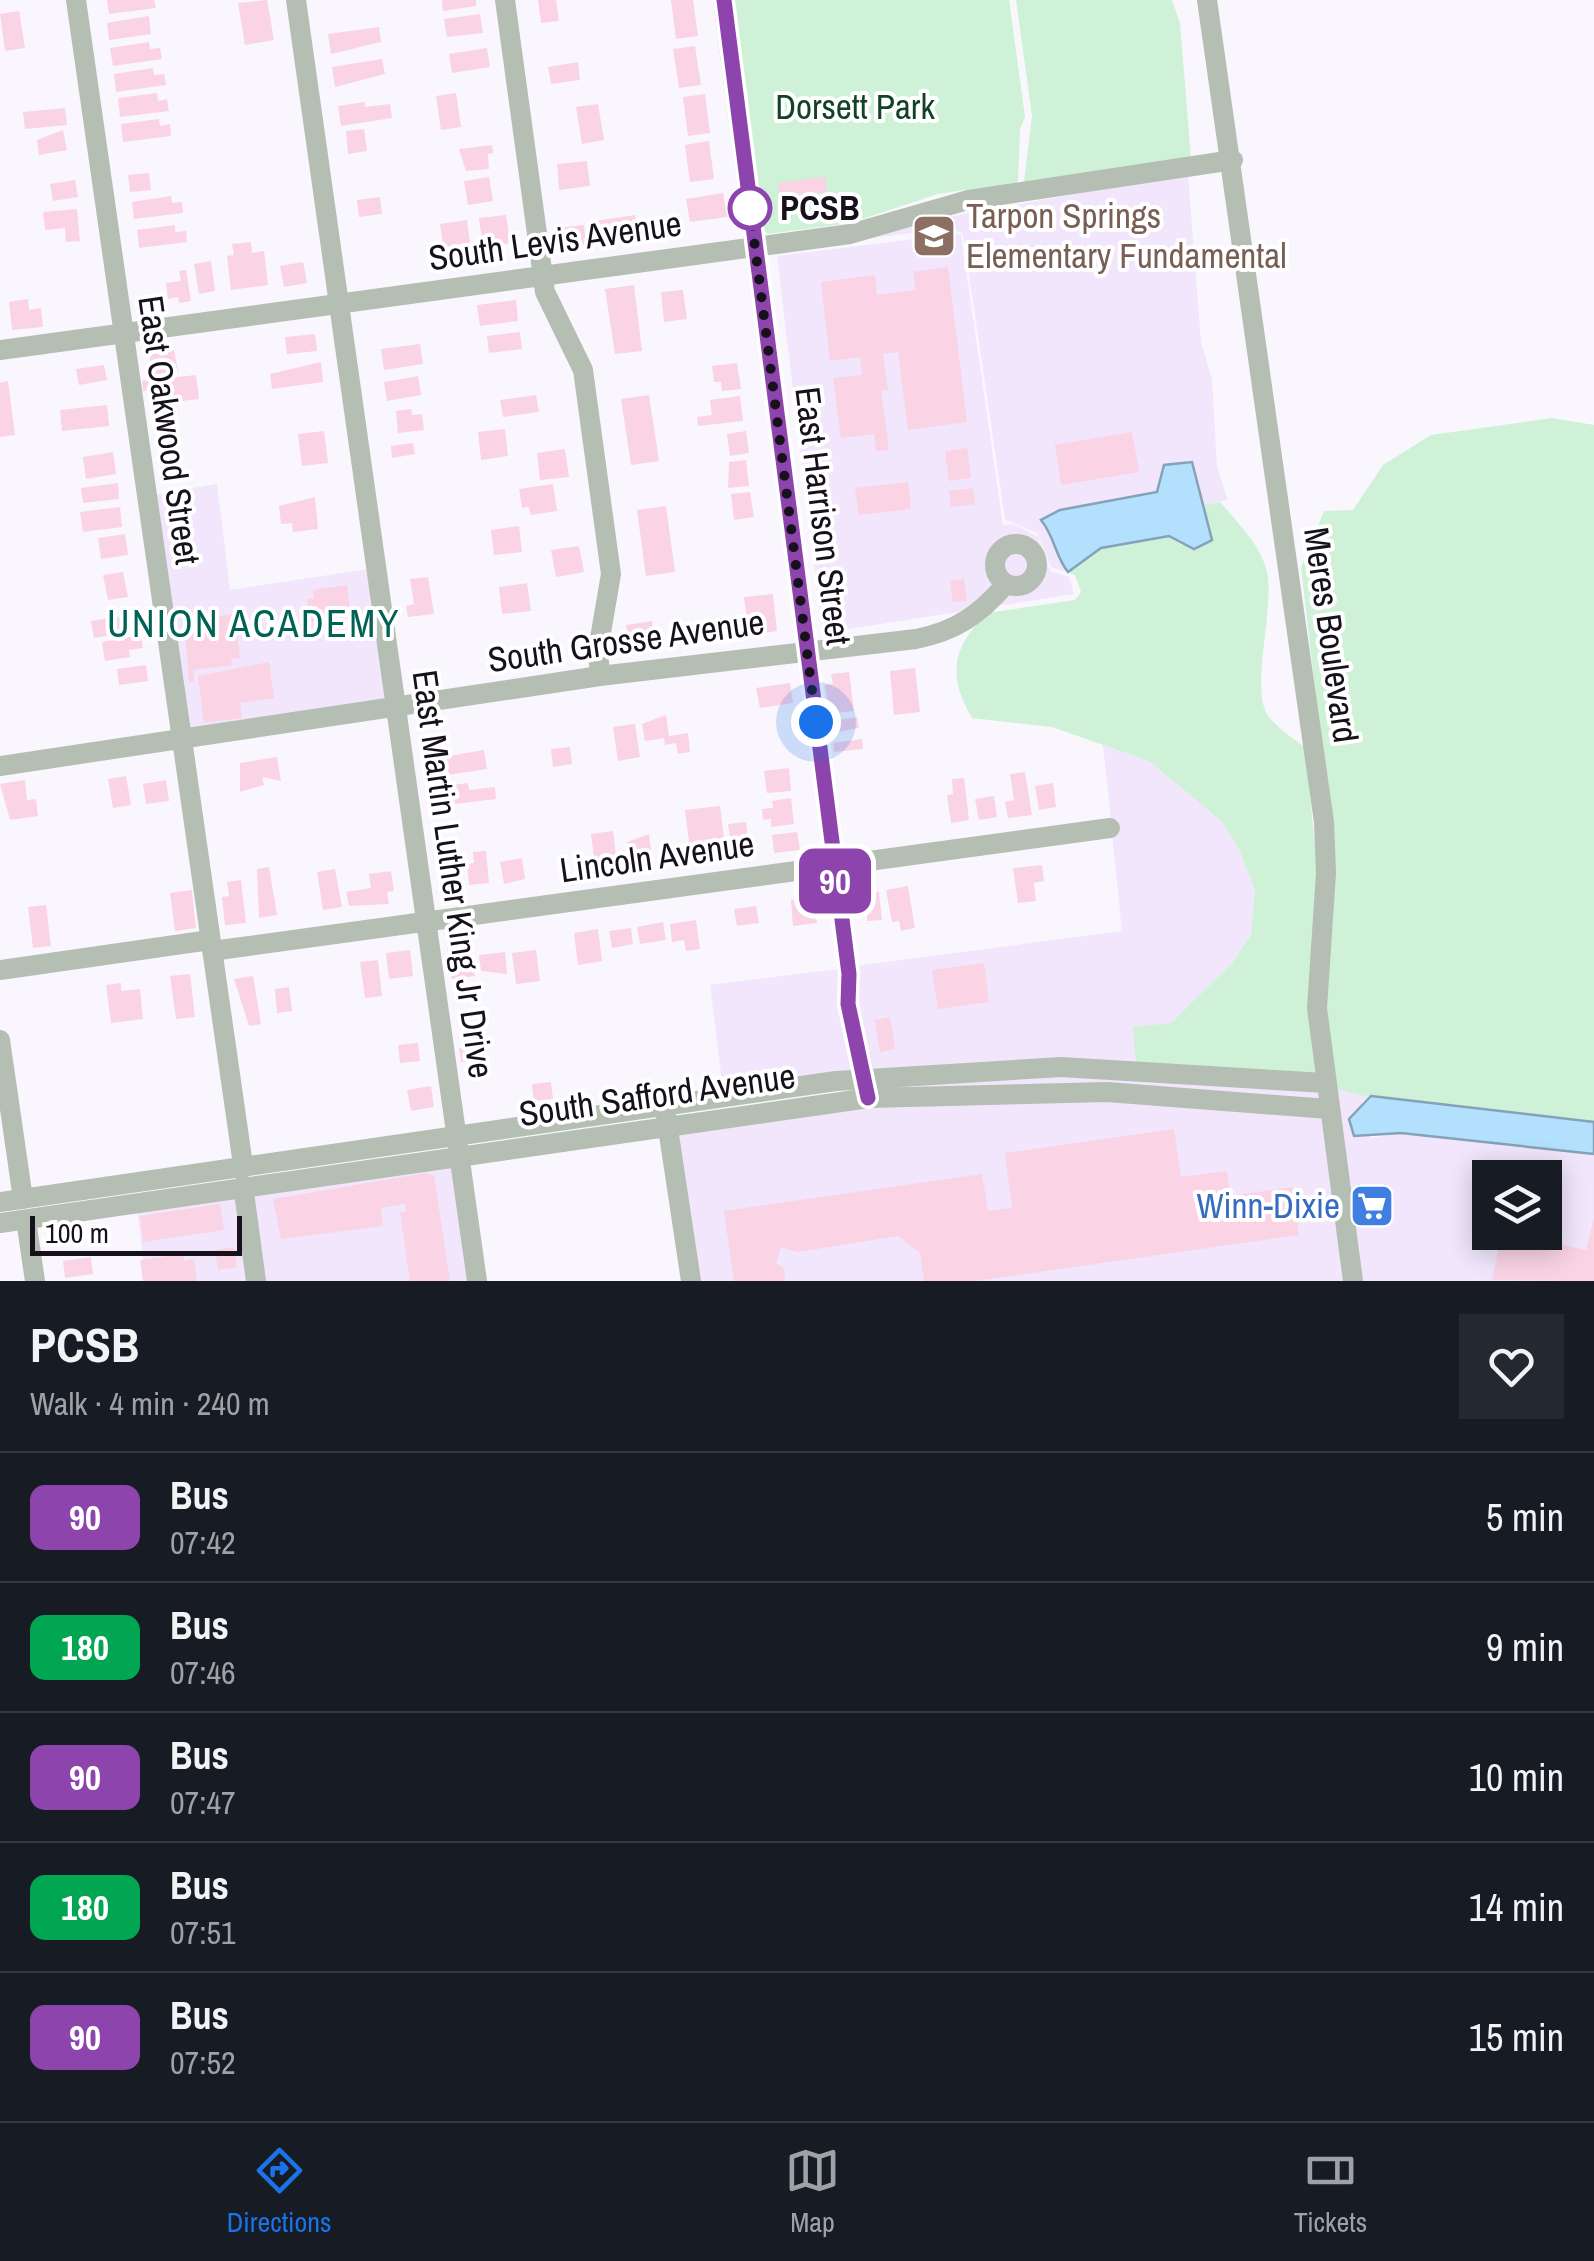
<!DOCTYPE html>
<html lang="en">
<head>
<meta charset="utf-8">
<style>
	:root { --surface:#171b24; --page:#242831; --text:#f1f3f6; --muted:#9ea1a6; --line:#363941; --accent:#1a73e8 }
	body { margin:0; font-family:"Archivo Narrow",sans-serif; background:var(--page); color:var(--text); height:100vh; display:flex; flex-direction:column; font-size:38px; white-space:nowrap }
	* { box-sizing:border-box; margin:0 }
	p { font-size:32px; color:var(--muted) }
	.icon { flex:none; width:55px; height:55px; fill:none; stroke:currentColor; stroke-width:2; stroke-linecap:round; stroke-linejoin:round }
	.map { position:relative; height:1281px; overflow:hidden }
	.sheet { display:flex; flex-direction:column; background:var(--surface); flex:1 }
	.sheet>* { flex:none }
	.badge { padding:0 20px; border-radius:15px; font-size:35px; line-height:65px }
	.controls { position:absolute; left:1472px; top:1160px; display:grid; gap:20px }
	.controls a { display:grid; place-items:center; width:90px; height:90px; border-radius:0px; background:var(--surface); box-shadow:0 5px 25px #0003; font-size:50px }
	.scale { position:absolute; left:30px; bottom:25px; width:212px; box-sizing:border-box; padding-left:10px; border:5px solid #16111b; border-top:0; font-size:28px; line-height:35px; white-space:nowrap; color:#16111b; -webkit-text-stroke:8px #fff; paint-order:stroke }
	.you { position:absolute; width:50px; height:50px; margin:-25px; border:8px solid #fff; border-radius:50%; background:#1a73e8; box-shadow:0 0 0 15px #1a73e833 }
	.map>.badge { position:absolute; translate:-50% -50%; box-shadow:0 0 0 5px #fff }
	.round { display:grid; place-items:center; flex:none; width:105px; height:105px; border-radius:0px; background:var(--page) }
	.overview { display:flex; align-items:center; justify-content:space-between; height:170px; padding:0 30px }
	h1 { font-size:48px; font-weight:700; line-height:75px }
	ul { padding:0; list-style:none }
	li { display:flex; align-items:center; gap:30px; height:130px; padding:0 30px; border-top:2px solid var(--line) }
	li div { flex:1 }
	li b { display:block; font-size:38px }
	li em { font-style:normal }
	li .badge { min-width:110px; font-weight:700; text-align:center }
	.tab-bar { display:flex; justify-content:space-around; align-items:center; height:140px; border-top:2px solid var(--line); background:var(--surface); font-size:28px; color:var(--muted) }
	.tab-bar a { display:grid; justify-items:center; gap:5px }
	.tab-bar .selected { color:var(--accent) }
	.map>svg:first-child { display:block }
	.built { fill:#f1e6fc; fill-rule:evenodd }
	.green { fill:#cef1d7 }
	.water { fill:#b3e1fd; stroke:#84a3b9; stroke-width:2.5 }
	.building { fill:#fad3e4 }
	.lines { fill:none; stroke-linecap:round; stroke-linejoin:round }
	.minor { stroke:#b5beb3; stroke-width:20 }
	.line-casing { stroke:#fff; stroke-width:22 }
	.line { stroke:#8e44ad; stroke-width:15 }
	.walk { stroke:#16111b; stroke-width:10; stroke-dasharray:0 18 }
	.stop-dot { fill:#fff; stroke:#8e44ad; stroke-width:5 }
	.labels { text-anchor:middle; stroke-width:8; stroke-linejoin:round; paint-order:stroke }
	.park-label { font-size:35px; fill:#134326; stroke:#fff }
	.stop-label { font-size:35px; font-weight:bold; fill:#16111b; stroke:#fff; text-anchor:start }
	.education-label { font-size:35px; fill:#785e54; stroke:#fff; text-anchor:start }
	.street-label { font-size:35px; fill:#16111b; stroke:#fff }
	.shop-label { font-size:35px; fill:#366cbe; stroke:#fff; text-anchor:end }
	.neighbourhood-label { font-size:38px; letter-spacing:2.5px; fill:#006155; stroke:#fff }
</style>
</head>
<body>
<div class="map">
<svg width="1594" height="1281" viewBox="0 0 1594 1281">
	<rect width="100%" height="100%" fill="#f9f7fd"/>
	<path class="built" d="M1188,174L1201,342L1212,379L1217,467L1228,500L1202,505L1192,462L1158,492L1041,521L1056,540L1059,560L1067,572L1051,567L1037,533L1005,519L963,234L951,228L849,241L892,227Z
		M956,234L961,235L1003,525L1014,524L1038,537L1050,571L1069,577L1074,594L822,633L777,256Z
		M217,484L230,590L369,569L386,700L188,731L154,495Z
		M1103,745L1149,761L1220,820L1238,847L1255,890L1251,933L1232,963L1171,1023L1138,1028L1136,1062L873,1072L856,1003L855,966L1122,931L1112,835L1119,833L1118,820H1111Z
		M839,969L857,1073L723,1090L710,985Z
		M1060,1074L1318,1090L1319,1101L876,1090L926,1081Z
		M1334,1088L1371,1096L1362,1102L1370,1138L1401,1133L1594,1154V1281H1361ZM1490,1178H1545V1232H1490Z
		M1106,1099L1321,1116L1345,1281H699L677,1133L869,1106Z
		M453,1165L468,1281H264L252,1191Z
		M236,1193L248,1281H146L137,1209Z"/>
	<path class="green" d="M733,0H1009L1025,117L1020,129L1018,182L938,194L850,223L768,234L763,229Z
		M1016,0H1172L1180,23L1191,159L1024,182L1032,116Z
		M1552,418L1594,425V1122L1360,1095L1334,1088L1325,1008L1323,759L1301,567L1324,511L1353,510L1383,465L1431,435Z
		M1220,502C1237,522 1261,545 1267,572C1275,608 1249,693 1269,717C1278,728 1293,739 1305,747L1318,874L1316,1075L1136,1062L1133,1027L1171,1023L1232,963L1251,934L1255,890L1238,847L1220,820L1149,761L1052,727L972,718C947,675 952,648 987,613L1075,600L1081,592L1075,575L1067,572L1101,548L1169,536L1182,545L1211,540L1202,505Z"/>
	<path class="water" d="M1192,462L1212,540L1194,549L1169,536L1101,548L1068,572C1055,556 1055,537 1041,520L1060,510L1157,492L1164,465Z
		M1371,1096L1594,1122V1154L1401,1133L1354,1136L1349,1119Z"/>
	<path class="building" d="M107,0H154L156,8L109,14Z
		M267,0L274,40L245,45L238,3Z
		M442,0H476V6L443,11Z
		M538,0H556L559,21L541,23Z
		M671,0H693L698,36L676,39Z
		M19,11L25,48L5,51L0,14Z
		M480,14L483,33L447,37L444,19Z
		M149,16L151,34L109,40L107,23Z
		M379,27L381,42L331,54L328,34Z
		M149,42L150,49L160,48L162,59L113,66L110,48Z
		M695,46L701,85L679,88L673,49Z
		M487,48L490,67L452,73L449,54Z
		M382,59L385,74L335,87L332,67Z
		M578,62L580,80L551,84L548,67Z
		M153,68L154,75L164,74L166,85L116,92L114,74Z
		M157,93L158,101L167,99L169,111L120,117L118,98Z
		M456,93L461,127L441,130L436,96Z
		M705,94L710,133L688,136L683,97Z
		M365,102V107L390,104L392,118L341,126L338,106Z
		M598,104L604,140L582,144L576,107Z
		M65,108L67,125L25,129L23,112Z
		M159,119L160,126L170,124L171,136L123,142L121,124Z
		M364,129L367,151L348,154L346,131Z
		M63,130L67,150L39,155L37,140Z
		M709,141L714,179L690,182L685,145Z
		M492,145L493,153L488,154L489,169L466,171L459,149Z
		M587,161L590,186L559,190L557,164Z
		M149,173L151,190L130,192L128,175Z
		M489,177L493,201L468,205L464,181Z
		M825,177L827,192L780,198L778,183Z
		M75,180L78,197L53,201L50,184Z
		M723,193L727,217L690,222L686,199Z
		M171,196L172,203L182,202L183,213L134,219L132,202Z
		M380,197L382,214L359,217L357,200Z
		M77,209L80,241L66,242L65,228L45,230L43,212Z
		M506,215L510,243L499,245V253L484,255L479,218Z
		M635,215L638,235L598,242L595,221Z
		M467,220L470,243L459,244L461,258L445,260L440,224Z
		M175,225V232L186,231L187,242L139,248L137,230Z
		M584,225L586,246L559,249L557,228Z
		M251,242L252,253L264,251L268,285L231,290L227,256L234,255L232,244Z
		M211,261L215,291L199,294L194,264Z
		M303,262L307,283L284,287L280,266Z
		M948,267L967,422L908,430L898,352L883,354L888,390L881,391L889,450L876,451L874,434L841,438L833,378L862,375L860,357L830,361L821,282L875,275L877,295L916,290L913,272Z
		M186,270L191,301L179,303L178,297L168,299L166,283L181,281L179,271Z
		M634,285L642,351L615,354L605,289Z
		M683,290L687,319L664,322L661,292Z
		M28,299L29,310L41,308L43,327L12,330L9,302Z
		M516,300L518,321L480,326L477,305Z
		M520,332L522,349L489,353L487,336Z
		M315,334L317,351L287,354L285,337Z
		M420,344L423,364L384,370L381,349Z
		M174,350L178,371L153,375L149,354Z
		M321,362L323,382L272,389L270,374Z
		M737,363L741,389L722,391L721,382H714L712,366Z
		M104,365L107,380L79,385L76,369Z
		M196,375L199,399L156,404L154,389L143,391L142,381Z
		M418,376L421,395L387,401L384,382Z
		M8,381L15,435L0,437V383Z
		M536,395L539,412L503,417L500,400Z
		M649,395L659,461L631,465L621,399Z
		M740,396L743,421L698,426L697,417L712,415L710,400Z
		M107,405L109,426L62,431L60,410Z
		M411,409L412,415L422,414L424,430L398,433L396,411Z
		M505,429L508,456L481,460L478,432Z
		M324,431L328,463L302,466L298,434Z
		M746,431L749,453L730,456L727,434Z
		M1132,432L1139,472L1061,485L1055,445Z
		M176,438L179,452L161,455L158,441Z
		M413,443L415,454L392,458L391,446Z
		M967,448L971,478L949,481L945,451Z
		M565,449L569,477L540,480L537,453Z
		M113,452L116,474L86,479L83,457Z
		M746,460L749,486L728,488L729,462Z
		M908,482L911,509L859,515L855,488Z
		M118,483L119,499L83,503L81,488Z
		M553,484L557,511L531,515L529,507L522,508L519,489Z
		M973,488L975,504L951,507L949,491Z
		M750,492L754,517L734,520L731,494Z
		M315,497L318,529L293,532L292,523L281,524L279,506Z
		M666,506L675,572L646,576L637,510Z
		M120,507L122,527L83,532L80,512Z
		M519,526L522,552L494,555L491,530Z
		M125,534L128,555L101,559L98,538Z
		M579,546L584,572L556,577L551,550Z
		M123,572L128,597L108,600L103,575Z
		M428,577L434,614L408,617L406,606L414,604L410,579Z
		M964,579L967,601L953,602L950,581Z
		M527,583L531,611L502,614L499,587Z
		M347,585L350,608L344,609L345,616L310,622L307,599L314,598L313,590Z
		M773,594L777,631L749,635L744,597Z
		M135,614L138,631L94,638L91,621Z
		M235,614L240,658L231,659L232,665L193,670L194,681L189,682L184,620Z
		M652,621L656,648L631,652L626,625Z
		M141,635L143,648L129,650L130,657L105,661L102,642Z
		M269,662L274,698L240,703L242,718L204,723L198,676Z
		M146,665L148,681L119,685L117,669Z
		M915,668L920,712L894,715L890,671Z
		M849,672L854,711L836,713L835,705L828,706L825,685L833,684L831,674Z
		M790,683L793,703L760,708L756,688Z
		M666,715L669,736L688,733L690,752L678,754L676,743L665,745L664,738L645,741L642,724Z
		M857,717L859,728L832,733L830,721Z
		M635,724L640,757L618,761L613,727Z
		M862,739L863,749L834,752L833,743Z
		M570,747L572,764L553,767L551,749Z
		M484,750L487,769L441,776L438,758Z
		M277,757L281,781L262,777L264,785L240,792V763Z
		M789,768L791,791L767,793L764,771Z
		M1025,772L1032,815L1008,818L1005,802L1014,800L1010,774Z
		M126,776L131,805L113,808L108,779Z
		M964,778L969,820L951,823L947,795L953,794L952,779Z
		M25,780L27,800L36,799L38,816L10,820L0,784Z
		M166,780L169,801L146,804L143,784Z
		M468,783L469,790L495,787L496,799L455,804L452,785Z
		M1053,783L1056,807L1039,810L1035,786Z
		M994,796L997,817L979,820L975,799Z
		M791,798L794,824L771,827V819L763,820L762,809L773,808L772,801Z
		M720,806L726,853L691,857L685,810Z
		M746,822L749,850L732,852L728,824Z
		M613,831L617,863L595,866L591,834Z
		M797,832L800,850L774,853L772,835Z
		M649,834L653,864L631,867L627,842Z
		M486,851L489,883L469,885L467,864L474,863L473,852Z
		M522,858L525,879L504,884L500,862Z
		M1042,865L1044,881L1034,883L1036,901L1018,903L1013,868Z
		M269,867L277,915L259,918L257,869Z
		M335,869L342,907L323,910L317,872Z
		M391,871L394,891L387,892L389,904L349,906L346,892L371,888L369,874Z
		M241,880L246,923L225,925L222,897L229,896L227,882Z
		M908,886L915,928L901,931L899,921L892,922L886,890Z
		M192,890L196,928L175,931L170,893Z
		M879,892L882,920L867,921V912L860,913L857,894Z
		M814,898L817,923L793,926L791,900Z
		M46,905L51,946L33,948L28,907Z
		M756,906L759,923L737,926L734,909Z
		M696,920L700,949L686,951L684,940L672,942L670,924Z
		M663,922L666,940L640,944L637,927Z
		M631,928L633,944L612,948L609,931Z
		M598,929L602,961L578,965L574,933Z
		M470,937L475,976L452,979L446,940Z
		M410,950L413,976L389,979L386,953Z
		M536,950L540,981L516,984L512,953Z
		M505,952L507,974L481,971L479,955Z
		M378,960L382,996L365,998L360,962Z
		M984,963L989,1002L938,1009L932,970Z
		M190,974L195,1017L176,1019L170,976Z
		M253,976L261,1024L249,1026L234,979Z
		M121,983V991L140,989L143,1019L111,1023L106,985Z
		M289,987L292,1011L277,1013L275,989Z
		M890,1017L895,1049L880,1052L875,1020Z
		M479,1036L483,1059L461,1062L459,1048L469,1046L467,1038Z
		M418,1043L420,1061L400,1063L398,1045Z
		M551,1082L553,1099L534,1101L532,1084Z
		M431,1086L434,1107L411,1111L407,1090Z
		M1174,1129L1181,1177L1227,1171L1230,1196L1293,1187L1299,1235L975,1281H924L920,1253L898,1236L797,1252L781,1247L776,1263L784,1269L785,1281H734L724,1211L982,1174L988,1211L1012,1208L1005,1153Z
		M426,1173L434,1176L450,1281H410L400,1213L406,1212L405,1204L381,1208L383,1226L281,1239L273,1199Z
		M220,1204L224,1230L143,1242L140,1216Z
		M1594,1218V1281L1492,1280L1502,1232L1586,1250Z
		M234,1247L237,1267L218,1270L215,1250Z
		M183,1254L184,1261L194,1259L197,1281H143L140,1260Z
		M91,1257L93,1274L65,1278L63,1261Z"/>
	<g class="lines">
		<path class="minor" d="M76,0L243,1165
			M296,0L477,1281
			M505,0L545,292L583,370L611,574L598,650L600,676
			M723,0L849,974L848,1004L868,1091
			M1207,0L1324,822L1326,873L1317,1008L1353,1281
			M0,350L850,234L968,200L1233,160
			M995 565a21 21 0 1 1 42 0a21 21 0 1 1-42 0Z
			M0,766L600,676L916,639C956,631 979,615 1006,584
			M212,951L1110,828
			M0,970L210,940
			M0,1040L23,1199
			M666,1115L691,1281
			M243,1185L256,1281
			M0,1202L836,1081L1061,1067L1325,1083
			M26,1220L35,1281
			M0,1223L869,1098L1107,1092L1328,1109"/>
	</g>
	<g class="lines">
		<defs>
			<path id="line" d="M724,0L849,974L848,1004L868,1098"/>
		</defs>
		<use href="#line" class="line-casing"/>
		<use href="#line" class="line"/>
		<path class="walk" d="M750,208L816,722"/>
	</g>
	<defs>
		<symbol id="school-square" viewBox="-11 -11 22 22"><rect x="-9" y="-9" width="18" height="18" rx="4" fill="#8d6e63" stroke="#fff"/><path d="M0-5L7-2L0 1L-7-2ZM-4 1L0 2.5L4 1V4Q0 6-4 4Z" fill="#fff"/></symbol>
		<symbol id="supermarket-square" viewBox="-11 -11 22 22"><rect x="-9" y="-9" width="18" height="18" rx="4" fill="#3f7fe0" stroke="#fff"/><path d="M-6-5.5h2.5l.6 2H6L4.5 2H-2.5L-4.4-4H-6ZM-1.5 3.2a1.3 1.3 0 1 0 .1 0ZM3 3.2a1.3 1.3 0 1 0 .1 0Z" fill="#fff"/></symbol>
	</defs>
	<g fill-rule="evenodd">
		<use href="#school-square" x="909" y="211" width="50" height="50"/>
		<use href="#supermarket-square" x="1347" y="1181" width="50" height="50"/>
	</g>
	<circle class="stop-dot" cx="750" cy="208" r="20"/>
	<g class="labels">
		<g class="park-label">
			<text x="855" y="119">Dorsett Park</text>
		</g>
		<g class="stop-label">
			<text x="780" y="220">PCSB</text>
		</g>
		<g class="education-label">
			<text x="966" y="228">Tarpon Springs<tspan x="966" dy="40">Elementary Fundamental</tspan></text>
		</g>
		<g class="street-label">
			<text transform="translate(555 241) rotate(-8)" y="12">South Levis Avenue</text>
			<text transform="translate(169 430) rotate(82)" y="12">East Oakwood Street</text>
			<text transform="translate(823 516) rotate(83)" y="12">East Harrison Street</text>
			<text transform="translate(1331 635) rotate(82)" y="12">Meres Boulevard</text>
			<text transform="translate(626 641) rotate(-8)" y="12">South Grosse Avenue</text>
			<text transform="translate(657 857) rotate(-8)" y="12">Lincoln Avenue</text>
			<text transform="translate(453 874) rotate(82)" y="12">East Martin Luther King Jr Drive</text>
			<text transform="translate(657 1095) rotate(-8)" y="12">South Safford Avenue</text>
		</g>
		<g class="shop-label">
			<text x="1340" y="1218">Winn-Dixie</text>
		</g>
		<g class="neighbourhood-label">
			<text x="254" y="637">UNION ACADEMY</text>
		</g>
	</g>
</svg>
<div class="controls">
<a><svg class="icon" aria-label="layers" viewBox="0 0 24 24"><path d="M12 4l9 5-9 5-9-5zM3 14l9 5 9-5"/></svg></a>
</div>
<div class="scale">100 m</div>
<div class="you" style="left:816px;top:722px"></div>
<b class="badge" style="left:835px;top:881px;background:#8e44ad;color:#fff">90</b>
</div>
<section class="sheet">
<div class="overview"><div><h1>PCSB</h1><p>Walk · 4 min · 240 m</p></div><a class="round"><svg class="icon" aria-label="heart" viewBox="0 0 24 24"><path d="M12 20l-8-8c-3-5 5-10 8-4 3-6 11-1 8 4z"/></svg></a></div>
<ul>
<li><span class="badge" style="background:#8e44ad;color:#fff">90</span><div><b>Bus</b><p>07:42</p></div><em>5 min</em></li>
<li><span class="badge" style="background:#00a651;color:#fff">180</span><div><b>Bus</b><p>07:46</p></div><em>9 min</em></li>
<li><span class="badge" style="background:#8e44ad;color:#fff">90</span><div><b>Bus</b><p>07:47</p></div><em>10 min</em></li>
<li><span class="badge" style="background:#00a651;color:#fff">180</span><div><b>Bus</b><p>07:51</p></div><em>14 min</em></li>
<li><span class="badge" style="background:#8e44ad;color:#fff">90</span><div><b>Bus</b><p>07:52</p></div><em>15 min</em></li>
</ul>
</section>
<nav class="tab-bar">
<a class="selected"><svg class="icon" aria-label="directions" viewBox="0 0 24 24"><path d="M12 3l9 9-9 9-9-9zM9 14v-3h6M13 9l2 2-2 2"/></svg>Directions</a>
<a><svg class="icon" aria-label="map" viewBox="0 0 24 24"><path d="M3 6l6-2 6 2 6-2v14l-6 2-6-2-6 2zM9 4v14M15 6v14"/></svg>Map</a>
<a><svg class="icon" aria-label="tickets" viewBox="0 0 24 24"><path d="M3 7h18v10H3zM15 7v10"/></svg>Tickets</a>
</nav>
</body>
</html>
